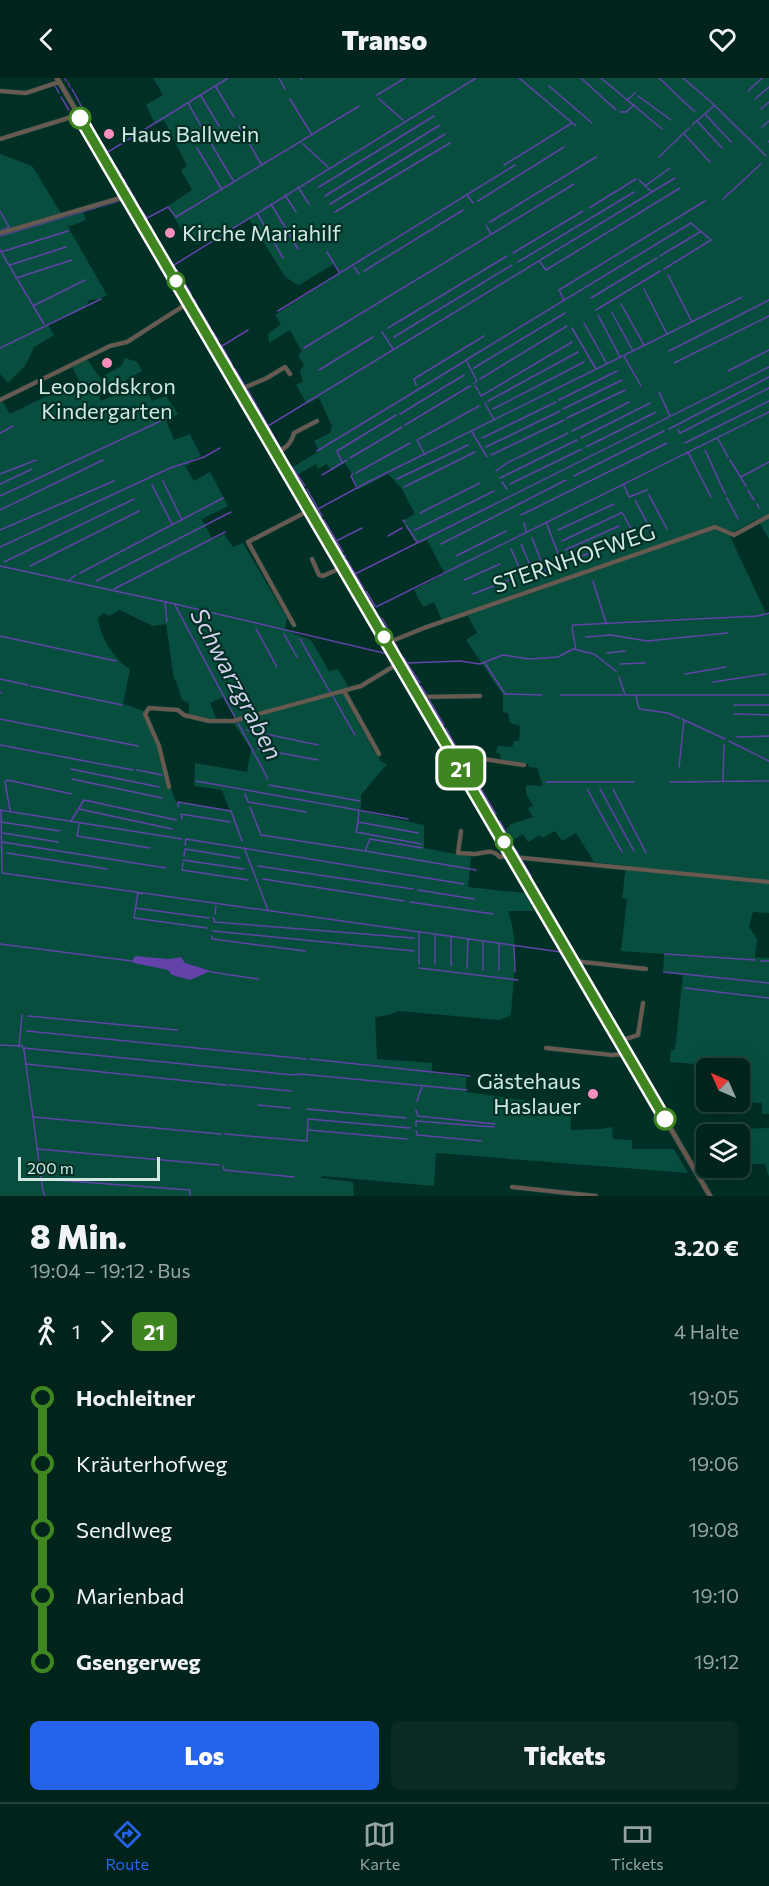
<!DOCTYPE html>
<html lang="de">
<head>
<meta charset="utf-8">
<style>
	:root { --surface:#00231c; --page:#0a2b25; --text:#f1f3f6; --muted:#95a4a3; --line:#22403b; --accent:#2563eb }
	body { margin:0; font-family:Commissioner,sans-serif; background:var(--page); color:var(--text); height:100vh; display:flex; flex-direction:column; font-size:22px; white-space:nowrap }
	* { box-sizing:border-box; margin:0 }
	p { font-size:20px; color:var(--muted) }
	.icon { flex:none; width:33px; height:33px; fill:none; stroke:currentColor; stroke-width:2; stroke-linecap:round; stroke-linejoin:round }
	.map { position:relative; height:1118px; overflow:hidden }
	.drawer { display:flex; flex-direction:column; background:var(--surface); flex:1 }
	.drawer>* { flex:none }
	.badge { padding:0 12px; border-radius:9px; font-size:21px; line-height:39px }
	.needle { width:39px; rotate:315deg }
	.fabs { position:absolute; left:696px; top:980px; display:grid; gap:12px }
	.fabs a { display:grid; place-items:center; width:54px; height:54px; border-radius:9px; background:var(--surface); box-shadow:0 6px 24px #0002,0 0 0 2px var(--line); font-size:30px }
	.scale { position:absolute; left:18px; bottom:15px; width:142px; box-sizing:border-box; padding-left:6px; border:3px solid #d1e8e0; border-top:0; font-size:16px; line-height:21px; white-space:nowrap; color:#d1e8e0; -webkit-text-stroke:4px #002f25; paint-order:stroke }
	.map>.badge { position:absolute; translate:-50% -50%; box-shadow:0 0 0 3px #fff }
	.legs { display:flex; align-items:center; gap:9px; height:66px; padding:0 30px; font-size:20px }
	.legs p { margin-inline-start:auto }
	.head { display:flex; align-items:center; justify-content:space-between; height:102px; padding:0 30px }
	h1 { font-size:33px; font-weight:800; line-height:45px }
	.action { display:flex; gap:12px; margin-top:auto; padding:12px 30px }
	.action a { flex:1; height:69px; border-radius:9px; background:var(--accent); color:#fff; font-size:24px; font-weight:800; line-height:69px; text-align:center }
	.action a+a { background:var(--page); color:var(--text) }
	ul { padding:0 30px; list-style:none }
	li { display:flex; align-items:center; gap:21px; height:66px; font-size:22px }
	li i { display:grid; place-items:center; width:9px; height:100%; margin:0 8px; background:currentColor }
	li i::after { content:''; width:15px; height:15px; margin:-8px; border:4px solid; border-radius:50%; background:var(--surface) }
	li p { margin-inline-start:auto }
	li:first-child i { background:linear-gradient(#0000 50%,currentColor 0) }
	li:last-child i { background:linear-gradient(currentColor 50%,#0000 0) }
	header { display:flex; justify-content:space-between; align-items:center; height:78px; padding:0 30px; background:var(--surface); font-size:27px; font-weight:800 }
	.tabs { display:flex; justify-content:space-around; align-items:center; height:84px; border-top:2px solid var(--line); background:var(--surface); font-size:16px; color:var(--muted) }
	.tabs a { display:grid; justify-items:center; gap:3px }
	.tabs .selected { color:var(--accent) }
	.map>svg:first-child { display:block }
	.green { fill:#074e3f; fill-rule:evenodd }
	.water { fill:#6342a9 }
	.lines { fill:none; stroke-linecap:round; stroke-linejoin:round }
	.stream { stroke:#6342a9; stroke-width:1.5 }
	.minor-casing { stroke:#214d43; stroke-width:5 }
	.tertiary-casing { stroke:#214d43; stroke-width:6 }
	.minor { stroke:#695a51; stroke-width:4 }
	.tertiary { stroke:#695a51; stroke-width:4.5 }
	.line-1-casing { stroke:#fff; stroke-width:14 }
	.line-1 { stroke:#3f8621; stroke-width:9 }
	.stop-1-dot { fill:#fff; stroke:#3f8621; stroke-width:3 }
	.poi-dot { fill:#fe8ebd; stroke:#002f25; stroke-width:2 }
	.labels { text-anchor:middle; stroke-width:4.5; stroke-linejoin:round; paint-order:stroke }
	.poi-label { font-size:22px; fill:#d1e8e0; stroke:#002f25; text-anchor:start }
	.street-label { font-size:22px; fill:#d1e8e0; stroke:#002f25 }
	.water-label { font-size:24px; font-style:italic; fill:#d4cfea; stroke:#002f25 }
</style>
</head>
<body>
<header><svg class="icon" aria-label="back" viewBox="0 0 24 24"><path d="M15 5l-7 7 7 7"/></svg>Transo<svg class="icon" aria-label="heart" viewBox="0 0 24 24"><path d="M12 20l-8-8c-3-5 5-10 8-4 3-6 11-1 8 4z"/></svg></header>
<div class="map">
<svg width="769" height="1118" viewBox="0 0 769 1118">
	<rect width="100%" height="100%" fill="#002f25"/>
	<path class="green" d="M153,0H769V461L757,441L733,454L727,452L766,535H769V835L753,834L749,849L757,861L755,879L769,880V1036H762V1025L729,1023H740V990H708V987L670,984L671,972H675L683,897L663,895L664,876L621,873L627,821L622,820L626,788L594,784L576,755L562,763L555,753L542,760L540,757L528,764L523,756L511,763L506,752L511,746L533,739L528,730L533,728L526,715V707L543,708L537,690L529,689L528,686L501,681L500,676L496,675L498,668L512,669L514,663H519L520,648L510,645L508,635L503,634V617L466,562L477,555L468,538L443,545L434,524L423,529L414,512L445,496L427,462L417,466L402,443L415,436L402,411L388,396L357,412L351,399L353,398L345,385L331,393L327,386L318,391L316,386L297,397L293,389L319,373L314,363L330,355L332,348L319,320L307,326L296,307L303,303L300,293L304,287L298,277L302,274L290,252L269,265L268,256L281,246L275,237L340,195L334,186L299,207C293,206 291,201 286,200L249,141L220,159L217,154L196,167L189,154L182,153L168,128L192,112L181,92L187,88L164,42L155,46L146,27L163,17Z
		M0,76L32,88L64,140L83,134L86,142L68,149L107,217L99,221L89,222L85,230L48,247L54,257L34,269L25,288L8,305L0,296Z
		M125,280L137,284L142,293L99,318L101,323L143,305L152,323L166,318L178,336L166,342L174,362L190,356L201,378L189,383L190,386L185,388L194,403L210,394L228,428L202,441L200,438L213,462L224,456L233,469L243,465L287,540L285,552L311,562L329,593L338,591L349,610L341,611L343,616L376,676L378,677L380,683L387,686L361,717V733L424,747V770L471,779L468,809L525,815L534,833H508C520,866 513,903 511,937L500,942L398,933L389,937L375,939L377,981L432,985V995L466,999V1014L570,1029L571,1052L601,1051L612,1049L613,1061L632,1062V1071H674L688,1095L436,1075L434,1108L323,1098L320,1100L353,1104L354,1118H0V319L10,336L79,302L72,289L87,281L100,300L121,288ZM120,532L153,548L166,546L174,601L176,603L182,622L189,625V637L217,643L210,625L223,619L235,641L234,646L251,671L247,694L195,685L194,708L222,712L230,733L176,724L167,700L162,672L144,633L123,626L130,591C114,582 100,558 98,540L104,535L109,538Z
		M769,1050V1099L765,1086H752L743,1068L747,1051Z"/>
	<path class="water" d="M135,878L169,881L181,879L185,885L211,893L190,902L172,897L168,892L134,885L132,883Z"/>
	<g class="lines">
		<path class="stream" d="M65,0L66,3
			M279,0L285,11
			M301,0L302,2
			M519,0L576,48
			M581,0L616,32
			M601,0L662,51
			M659,0L695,34
			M683,0L711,24L766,78
			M68,5L70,9
			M55,8L59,15
			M549,8L592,45
			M216,9L234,39
			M72,11L96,55
			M748,13L762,0
			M377,17L405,0
			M201,18L219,48
			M638,18L671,42
			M61,19L69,32
			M290,21L312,57
			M379,21L403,42
			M755,21L769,9
			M627,22L635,15
			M188,25L205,55
			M761,31L769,24
			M620,34H626L634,27
			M705,36L731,64
			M697,43L722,70
			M692,47L714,28
			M239,48L261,86
			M762,49L769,43
			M684,56L710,84
			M98,59L121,97
			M210,64L233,102
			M768,64L769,63
			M303,66L328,89
			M197,70L221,110
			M108,74L228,0
			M659,79L689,50
			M504,87L572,45
			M124,101L127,108
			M639,102L652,114
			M645,108L670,90
			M298,109L309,126
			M319,109L434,38
			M129,110L132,116
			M467,116L473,125
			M285,117L296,134
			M134,118L138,127
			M325,118L440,47
			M723,121L761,86
			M478,123L564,69
			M271,126L298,171
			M330,126L445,56
			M140,130L147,140L168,129L176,139L359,28
			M589,130L636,101
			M0,133L9,149L0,153
			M335,134L450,65
			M257,135L283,180
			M490,144L596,79
			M486,147L491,156
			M0,158L122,122
			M0,172L44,246
			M1,174L68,153
			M327,174L339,194
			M513,175L583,133
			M660,178L700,154
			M518,184L634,114
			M540,184L546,192L680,110
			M10,187L66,169
			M174,187L476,0
			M354,189L359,196
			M177,192L191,216
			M364,193L463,132
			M668,197L692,244
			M16,200L72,182
			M644,211L667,256
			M591,220L657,180
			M194,221L197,227
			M564,222L559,212L705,123
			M621,226L644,267
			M33,228L85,202
			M200,232L210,249
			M596,232L660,193
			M278,233L515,87
			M612,235L633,273
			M598,237L620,279
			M584,245L607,286
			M388,250L507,178
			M572,250L596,291
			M213,254L218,262
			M382,254L393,271
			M394,259L512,187
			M221,267L232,286
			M222,268L248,252
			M0,270L101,221
			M304,270L574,106
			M669,273L769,222
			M624,278L641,308
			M674,285L769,238
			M474,290L565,235
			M235,291L245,308
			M319,292L373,259
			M728,293L769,272
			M480,301L567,248
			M474,305L477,303L466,282L691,145L711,162L664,191
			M416,307L414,301L484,258
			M475,308L478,312
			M248,312L281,371
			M479,314L481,318L572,264
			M659,314L670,338
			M559,322L617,293
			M488,323L578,274
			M485,325L494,342
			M493,331L584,284
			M563,331L622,302
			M400,336L464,297
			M567,340L625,312
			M405,347L470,308
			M268,348L675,100
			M669,351L769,299
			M678,352L680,355L769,310
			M572,353L629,324
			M472,354L487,379
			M0,355L13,348
			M482,360L556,324
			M581,360L650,325
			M419,361L479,328
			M718,361L728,379
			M417,362L425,377
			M685,365L769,323
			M486,369L560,333
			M586,369L656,334
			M705,372L725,416
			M317,373L465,283
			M688,374L711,419
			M491,377L564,342
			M350,380L402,349
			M730,382L746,408
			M342,384L337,373L396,337
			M292,389L305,408
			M496,393L507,385L568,355
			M356,395L410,365
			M0,396L36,382
			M353,396L351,398L356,408
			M322,397L347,382
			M574,398L664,353
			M741,399L769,384
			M500,400L577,362
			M397,401L468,367
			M163,403L182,442
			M502,404L507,411
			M0,406L32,391
			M510,406L582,371
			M152,407L172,446
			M624,407L629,419L647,412
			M404,409L475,374
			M307,411L322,438
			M748,412L754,422
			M649,417L667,451
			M0,418L167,340
			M727,420L738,441
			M635,422L653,456
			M757,426L759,430
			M318,431L366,405L742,219
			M0,432L103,382
			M420,435L480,405
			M521,437L667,365
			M324,442L343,474
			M403,442L405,444
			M546,444L562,486
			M524,445L526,453
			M406,447L417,464
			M0,452L114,403
			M415,452L494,413
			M558,452L614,426
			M388,458L402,450
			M532,460L547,498
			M336,463L362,450
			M562,463L621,435L623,436L637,461
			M441,466L566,402
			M521,466L537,503
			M0,469L170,390L204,379L220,370
			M511,471L527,507
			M565,472L619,448
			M344,477L346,479
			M456,478L506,453
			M347,482L364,511
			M569,483L626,461
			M4,484L134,421
			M0,488L175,526L388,576
			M30,488L139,433
			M80,495L223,420
			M355,496L769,289
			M69,502L76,497
			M464,502L500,486
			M96,503L231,434
			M593,503L606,545
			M114,511L225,454
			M366,513L375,528
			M473,516L509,502
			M165,524L167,544
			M175,527L268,701
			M376,529L769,334
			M382,540L393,560
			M256,551L277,589
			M284,556L297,579
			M0,558L116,583
			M586,559L611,557L647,563L728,555
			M300,561L330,614
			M395,565L402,579
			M576,571L572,550L573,547L758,538L769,535
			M607,575L625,573
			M399,578L404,580L407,585L460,583L480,586L503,577L529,581L545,580L558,579L573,571L594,576L616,593
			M407,585L420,605
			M485,585L505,616L542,617
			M620,586L645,585
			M685,596L726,589
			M619,599L625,617H636L638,628L640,631L668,635L679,640
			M0,601L28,607
			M713,604L766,596
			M31,608L122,627
			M421,608L426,616
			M0,614L1,615
			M332,617L355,657
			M561,617H623
			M636,617H769
			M428,620L444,647
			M734,627H769
			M734,636L769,637
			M0,641L138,668
			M682,641L725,661
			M446,650L460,676
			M247,652L318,667
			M737,659L769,658
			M729,663L769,683
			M0,667L133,692
			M258,671L318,682
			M463,681L473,698
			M679,689L684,642
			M71,691L159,709
			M137,692L162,697
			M72,701L162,720
			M475,701L496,736
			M196,703L408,741
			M723,703L724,667
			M546,704H634
			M670,704L769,703
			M269,707L360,723
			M587,711L622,774
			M600,711L634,773
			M613,711L646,775
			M245,716L248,724L306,734
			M178,729V724L231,733L242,763
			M250,729L261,757L365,773L476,792
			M79,731L172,751
			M0,732L182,761
			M1,732L2,795L561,874
			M10,732L5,704L7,702L72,716
			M359,732L358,744L418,755
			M182,741L181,736L230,744
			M71,743L84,722L176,742
			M500,743L513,767
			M1,744L60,753
			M358,744L356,754L421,766
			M79,747L77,758L150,770
			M3,755L58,764
			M2,764L166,790
			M185,767L186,761L464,806
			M245,772L268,832
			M516,772L519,777
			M365,773L370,761L422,770
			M7,775L107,791
			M184,778L185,771L240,780
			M521,781L531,798
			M183,782L244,791
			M183,785L182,792L248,802
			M258,788L413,811
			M263,801L404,823
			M418,812L474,821
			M138,814L134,840L207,850
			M410,824L493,836
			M135,830L209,840
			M215,836L216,828
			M214,840V844L414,860
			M213,853L414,873
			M212,858V861L305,873
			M451,858V888
			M0,866L132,883
			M499,866V892
			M514,868L515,894
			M665,876L755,882
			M761,883H769
			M419,886V854
			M435,886V857
			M419,890L518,902
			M467,890L468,861
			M483,892V863
			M211,894L258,901
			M664,894L769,905
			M685,910L769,920
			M28,938L177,952
			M27,953L306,981
			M0,967L22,968L24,972L43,1114L45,1118
			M19,969L22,937
			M24,970L293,997L301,996L467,1012
			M310,981L470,998
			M26,986L226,1007
			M229,1007L291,1013
			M417,1023L422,1008
			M258,1027L290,1030
			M307,1031L406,1040
			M416,1032L418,1038L495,1046
			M33,1039L221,1056
			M416,1048V1043L494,1049
			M309,1052L407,1061
			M416,1053L417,1057L481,1063
			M225,1056L307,1063L308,1041L410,1050
			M37,1071L219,1087
			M223,1088L224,1092L294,1099
			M41,1101L190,1112V1118"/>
		<defs>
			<path id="minor" d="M0,13L26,15L59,4
				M0,61L78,37
				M0,155L127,118
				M239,312L267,300L285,289L290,296
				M0,322L110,268L127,264L188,225
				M276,375C286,370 291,366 294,355L317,343
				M312,481L319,497L323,498L343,489
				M294,547L248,464L310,432
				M387,565L424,550L715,449L734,457L769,438
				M344,613L379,676
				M419,619L480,618
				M457,684L463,678L524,687
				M169,709L159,668L145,636L149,630L178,632L184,637L209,643H233L361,608L399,585
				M461,753L458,775C464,775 469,776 475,776C486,775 491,770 500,779L512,777
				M513,779L769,804
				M574,883L646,891
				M620,963L638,957L643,925
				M546,970L612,977L628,976
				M512,1109L596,1118"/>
			<path id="tertiary" d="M57,0L710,1118"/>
		</defs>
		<use href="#minor" class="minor-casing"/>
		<use href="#tertiary" class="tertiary-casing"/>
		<use href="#minor" class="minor"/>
		<use href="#tertiary" class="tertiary"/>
	</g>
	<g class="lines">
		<defs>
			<path id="line-1" d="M80,40L665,1041"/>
		</defs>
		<use href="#line-1" class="line-1-casing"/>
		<use href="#line-1" class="line-1"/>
	</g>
	<g class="stop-1-dot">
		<circle cx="80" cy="40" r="10"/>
		<circle cx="176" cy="203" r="8"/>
		<circle cx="384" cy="559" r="8"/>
		<circle cx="504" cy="764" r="8"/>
		<circle cx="665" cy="1041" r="10"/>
	</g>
	<g class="poi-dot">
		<circle cx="109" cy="56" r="6"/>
		<circle cx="170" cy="155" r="6"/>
		<circle cx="107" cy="285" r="6"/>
		<circle cx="593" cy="1016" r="6"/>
	</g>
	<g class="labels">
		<g class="poi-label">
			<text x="121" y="64">Haus Ballwein</text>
			<text x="182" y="163">Kirche Mariahilf</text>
			<text x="107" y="316" text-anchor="middle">Leopoldskron<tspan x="107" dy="25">Kindergarten</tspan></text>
			<text x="581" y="1011" text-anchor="end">Gästehaus<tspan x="581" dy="25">Haslauer</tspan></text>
		</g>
		<g class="street-label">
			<text transform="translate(574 480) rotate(-19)" y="8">STERNHOFWEG</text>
		</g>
		<g class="water-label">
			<text transform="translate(236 606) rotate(62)" y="8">Schwarzgraben</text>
		</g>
	</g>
</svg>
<div class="fabs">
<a><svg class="needle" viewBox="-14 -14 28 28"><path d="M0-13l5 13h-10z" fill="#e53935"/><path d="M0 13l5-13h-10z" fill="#95a4a3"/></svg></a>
<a><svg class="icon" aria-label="layers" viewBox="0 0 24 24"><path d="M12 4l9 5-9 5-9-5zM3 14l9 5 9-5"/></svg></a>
</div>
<div class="scale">200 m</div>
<b class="badge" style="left:461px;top:690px;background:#3f8621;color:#fff">21</b>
</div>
<section class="drawer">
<div class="head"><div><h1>8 Min.</h1><p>19:04 – 19:12 · Bus</p></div><b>3.20 €</b></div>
<div class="legs"><svg class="icon" aria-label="walk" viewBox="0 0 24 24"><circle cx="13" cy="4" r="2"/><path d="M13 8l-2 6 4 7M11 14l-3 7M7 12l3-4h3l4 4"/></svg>1<svg class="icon" aria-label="forward" viewBox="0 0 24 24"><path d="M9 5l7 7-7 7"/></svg><b class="badge" style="background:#3f8621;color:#fff">21</b><p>4 Halte</p></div>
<ul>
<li><i style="color:#3f8621"></i><b>Hochleitner</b><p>19:05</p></li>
<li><i style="color:#3f8621"></i><span>Kräuterhofweg</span><p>19:06</p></li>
<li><i style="color:#3f8621"></i><span>Sendlweg</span><p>19:08</p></li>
<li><i style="color:#3f8621"></i><span>Marienbad</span><p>19:10</p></li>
<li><i style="color:#3f8621"></i><b>Gsengerweg</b><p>19:12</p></li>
</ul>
<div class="action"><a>Los</a><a>Tickets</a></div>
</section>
<nav class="tabs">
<a class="selected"><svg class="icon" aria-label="directions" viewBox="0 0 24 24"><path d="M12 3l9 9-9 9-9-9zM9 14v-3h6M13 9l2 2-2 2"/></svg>Route</a>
<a><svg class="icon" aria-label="map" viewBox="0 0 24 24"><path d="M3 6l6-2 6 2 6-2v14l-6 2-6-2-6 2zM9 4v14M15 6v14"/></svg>Karte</a>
<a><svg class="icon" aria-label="tickets" viewBox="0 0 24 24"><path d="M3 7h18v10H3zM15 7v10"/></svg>Tickets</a>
</nav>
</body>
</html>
